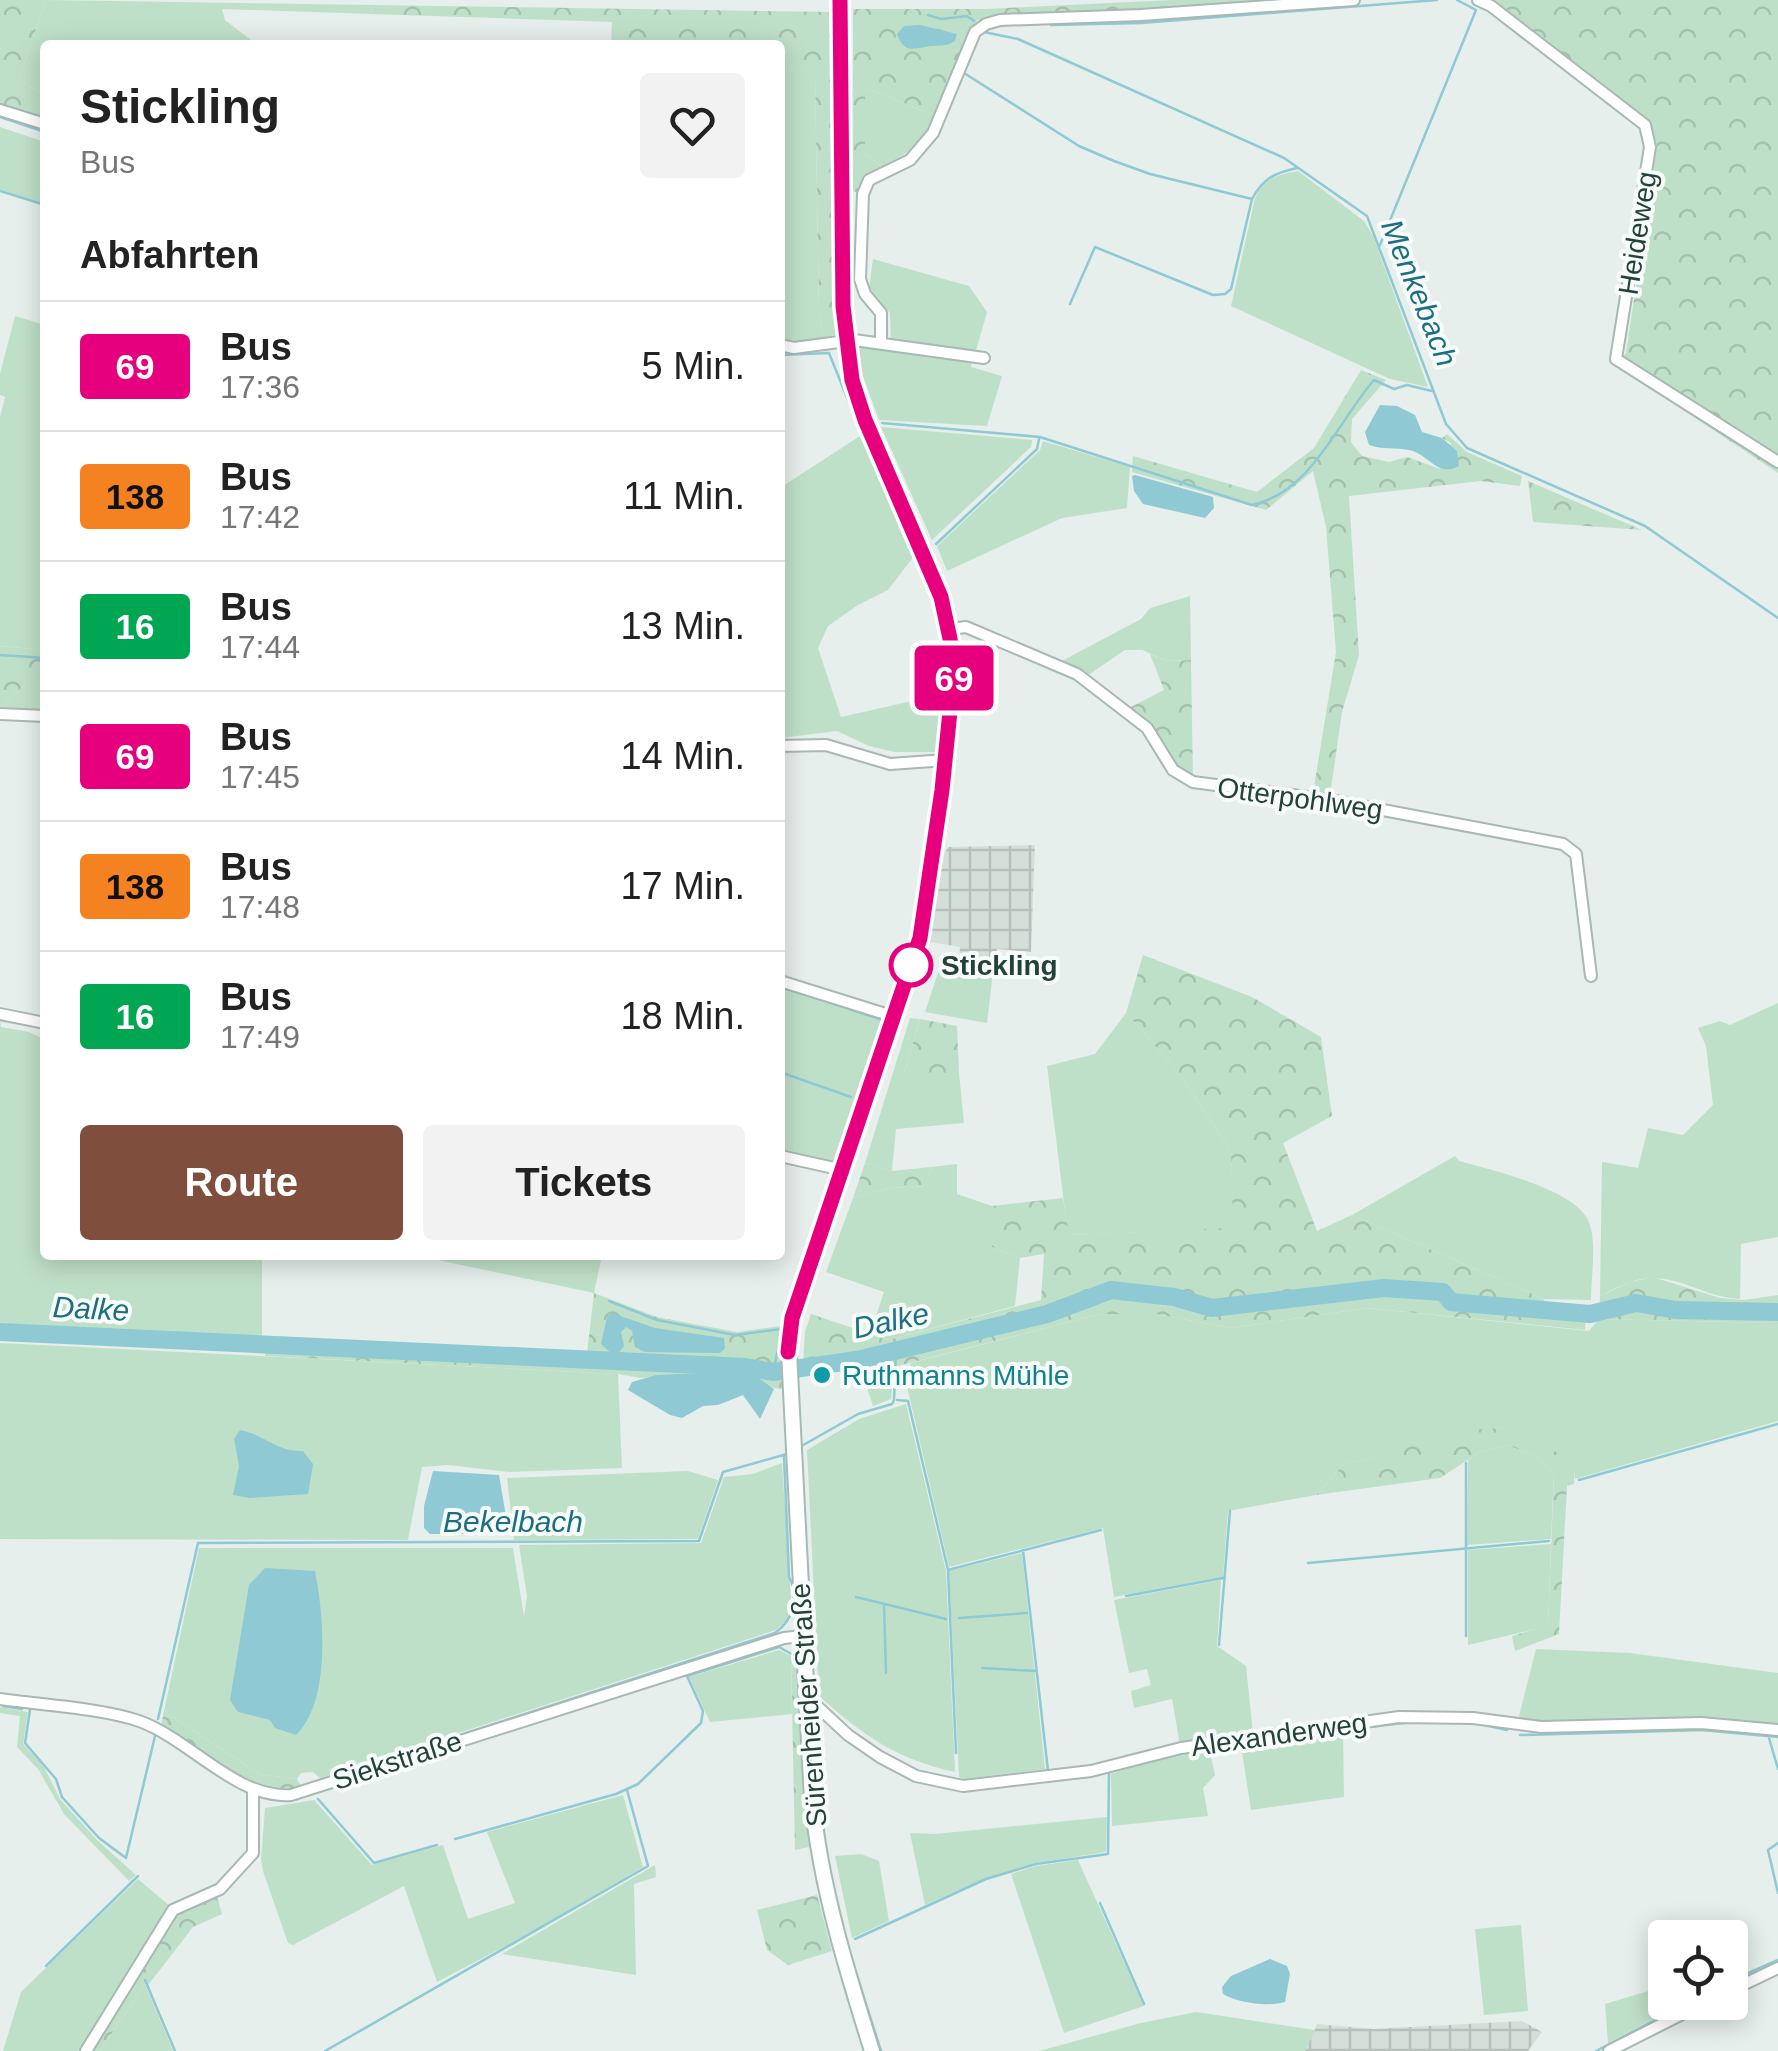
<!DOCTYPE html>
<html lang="de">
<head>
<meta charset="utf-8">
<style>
	:root { --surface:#fff; --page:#f2f2f2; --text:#222; --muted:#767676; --line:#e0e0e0; --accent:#804e3d }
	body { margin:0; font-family:Helvetica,sans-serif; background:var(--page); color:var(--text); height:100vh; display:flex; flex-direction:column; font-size:38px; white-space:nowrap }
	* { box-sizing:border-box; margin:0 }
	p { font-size:32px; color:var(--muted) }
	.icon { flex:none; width:55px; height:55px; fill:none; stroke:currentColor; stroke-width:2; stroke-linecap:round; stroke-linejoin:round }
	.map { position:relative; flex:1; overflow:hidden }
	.drawer { position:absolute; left:40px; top:40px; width:745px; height:1220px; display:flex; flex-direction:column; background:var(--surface); border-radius:10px; box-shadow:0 5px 25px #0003 }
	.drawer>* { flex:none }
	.badge { padding:0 20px; border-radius:8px; font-size:35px; line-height:65px }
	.controls { position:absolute; left:1648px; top:1920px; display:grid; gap:20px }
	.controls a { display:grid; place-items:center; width:100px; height:100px; border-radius:10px; background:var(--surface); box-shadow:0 5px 25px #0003; font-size:50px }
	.map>.badge { position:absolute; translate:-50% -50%; box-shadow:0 0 0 5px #fff }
	h2 { padding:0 40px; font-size:38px; line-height:90px }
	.round { display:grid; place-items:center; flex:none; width:105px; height:105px; border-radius:10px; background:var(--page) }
	.head { display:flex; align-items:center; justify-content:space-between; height:170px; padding:0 40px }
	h1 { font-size:48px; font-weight:700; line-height:75px }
	.cta { display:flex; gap:20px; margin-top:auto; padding:20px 40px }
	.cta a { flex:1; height:115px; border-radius:10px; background:var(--accent); color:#fff; font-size:40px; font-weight:700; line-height:115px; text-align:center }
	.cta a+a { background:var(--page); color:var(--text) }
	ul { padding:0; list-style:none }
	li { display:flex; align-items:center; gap:30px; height:130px; padding:0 40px; border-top:2px solid var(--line) }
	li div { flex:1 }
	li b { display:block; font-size:38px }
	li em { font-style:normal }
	li .badge { min-width:110px; font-weight:700; text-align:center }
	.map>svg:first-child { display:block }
	.industrial { fill:url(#industrial-grid) }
	.green { fill:#bfe0c8 }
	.forest { fill:url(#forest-crowns) }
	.water { fill:#8ec9d4 }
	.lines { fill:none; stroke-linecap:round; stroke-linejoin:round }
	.stream { stroke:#8ec9d4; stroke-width:2.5 }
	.river { stroke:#8ec9d4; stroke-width:18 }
	.street-casing { stroke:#a8b8b2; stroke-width:14 }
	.secondary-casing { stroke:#a4bbb3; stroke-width:18 }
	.street { stroke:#fff; stroke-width:10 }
	.secondary { stroke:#fff; stroke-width:14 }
	.line-casing { stroke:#fff; stroke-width:22 }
	.line { stroke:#e6007e; stroke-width:15 }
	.stop-dot { fill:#fff; stroke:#e6007e; stroke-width:5 }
	.culture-dot { fill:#0f9aa8; stroke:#f7fbf9; stroke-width:4 }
	.labels { text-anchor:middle; stroke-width:8; stroke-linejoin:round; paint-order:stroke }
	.street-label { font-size:28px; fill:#24423a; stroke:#f7fbf9 }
	.stop-label { font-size:28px; font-weight:bold; fill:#24423a; stroke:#f7fbf9; text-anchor:start }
	.culture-label { font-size:28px; fill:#0d838f; stroke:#f7fbf9; text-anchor:start }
	.water-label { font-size:30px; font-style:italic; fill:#1c6f80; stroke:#f7fbf9 }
</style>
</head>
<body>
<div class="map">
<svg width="1778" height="2051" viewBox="0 0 1778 2051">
	<defs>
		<pattern id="industrial-grid" width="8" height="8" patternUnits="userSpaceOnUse" patternTransform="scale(2.5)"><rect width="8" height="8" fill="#d4dfda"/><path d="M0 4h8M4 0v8" fill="none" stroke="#b6c1bc"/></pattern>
		<pattern id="forest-crowns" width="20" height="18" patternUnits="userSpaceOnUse" patternTransform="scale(2.5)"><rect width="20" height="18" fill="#bfe0c8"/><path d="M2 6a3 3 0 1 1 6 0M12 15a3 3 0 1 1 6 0" fill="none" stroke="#a4c1ad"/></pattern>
	</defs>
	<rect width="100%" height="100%" fill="#e6efeb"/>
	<path class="industrial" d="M1035,845L1031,952L997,949L993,972L958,967L960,947L930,942L944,854L948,847Z
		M1522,2021L1542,2032L1528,2051H1305L1317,2024L1373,2029Z"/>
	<path class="green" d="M46,0L371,5L372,14L222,9L225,20L251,40L248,45H45V96L19,79Z
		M780,64L815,77L819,312L823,338L795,343L780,340Z
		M865,87L935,116C925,143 906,155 882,166L865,154Z
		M0,127L45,142V204L0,190Z
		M1298,171L1364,221L1373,236L1428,387L1390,379L1231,306L1255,198C1264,178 1277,175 1298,171Z
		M873,259L969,286L987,312L975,354L891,341L890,313L869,289Z
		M15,316L45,325V650L0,646V417L5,397L0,395V374Z
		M867,343L972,361L971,367L1002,376L987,426L879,420L863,376L857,346Z
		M881,427L1032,440L1031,447L932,540Z
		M860,436L914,556L888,590L858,605L828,626L818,648L841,717L943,694L936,752H894L869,746L837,731L780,738V488Z
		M1043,441L1130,467L1127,508L1062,518L947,571L937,546L1040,450Z
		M1190,596L1191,660L1167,661L1142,650H1125L1087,676L1060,662L1141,619L1150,608Z
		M45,665V712L0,710V708Z
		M941,964L993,972L987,1023L925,1012Z
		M780,988L884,1022L837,1162L780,1151Z
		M1778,1003V1237L1741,1244L1740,1299C1710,1298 1684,1279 1654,1278C1635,1277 1616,1288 1600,1296L1602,1162L1638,1168L1648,1128L1683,1135L1713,1105L1706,1046L1698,1028L1720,1021L1730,1025Z
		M1126,1013L1176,1069L1231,1151L1234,1229L1068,1235L1047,1066L1095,1054Z
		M910,1018L920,1019L904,1073H959L964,1123L896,1129L892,1171L865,1163Z
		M0,1021L1,1027L29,1032L45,1040V1255H262V1336L113,1333L0,1325Z
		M1455,1156L1459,1161C1491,1170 1576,1189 1589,1222C1597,1244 1591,1277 1591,1300L1544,1299L1352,1215Z
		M957,1164V1194L992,1206V1247L1020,1258L1015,1306L888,1340L870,1334L884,1292L826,1272L853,1198L889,1188L926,1186L931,1167Z
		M414,1255H602L594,1293Z
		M1367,1308L1589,1331L1599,1319L1778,1323V1421L1575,1479V1469L1509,1428L1474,1430L1343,1465L1316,1495L1228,1511L1223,1577L1114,1597L1103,1528L949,1567L905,1378L911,1363L1100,1314H1156L1231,1328Z
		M0,1343L618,1374L622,1468L509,1472L448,1465L422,1467L408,1540L0,1539Z
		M906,1404L946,1571L955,1772C896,1759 864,1736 819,1696L807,1450L859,1419Z
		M1507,1445L1534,1455L1554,1475L1551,1539L1467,1545L1468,1460L1480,1452Z
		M782,1463L792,1615L776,1630L320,1778L313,1772L301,1773L297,1779L259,1774L164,1711L199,1548H513L524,1617L527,1596L519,1545L701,1543L724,1477L753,1474Z
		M688,1471L718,1480L698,1539L514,1540L507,1478Z
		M1551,1544L1548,1626L1468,1645V1550Z
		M1022,1553L1045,1769L963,1779L959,1777L949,1571Z
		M1221,1580L1217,1646L1246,1666L1253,1733L1180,1745L1172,1699L1134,1708L1131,1691L1151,1685L1147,1669L1129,1673L1114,1600Z
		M1536,1649L1630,1653L1778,1673V1728L1542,1724L1518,1720Z
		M779,1650L791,1656L792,1714L710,1722L689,1677Z
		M0,1707L28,1712L23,1744L43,1765L60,1799L97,1840L136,1875L129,1881L64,1814L38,1769L17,1747L20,1716L0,1713Z
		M1343,1732L1344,1797L1251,1810L1241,1745Z
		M1210,1751L1215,1775L1203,1788L1208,1816L1112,1826L1111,1774L1151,1761Z
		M623,1795L643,1867L543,1926L437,1982L404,1886L293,1945L288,1943L263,1871L261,1860L265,1808L314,1800L372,1865L443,1845L468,1919L515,1903L487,1832Z
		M1107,1817L1106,1852L1036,1863L986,1878L925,1905L910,1833L935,1834Z
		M861,1854L879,1861L889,1921L852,1938L835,1856Z
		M1078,1860L1144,2006L1064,2033L1011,1874L1036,1866Z
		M655,1865L656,1877L634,1884L636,1975L502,1954Z
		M138,1879L171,1907L82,2051H3L21,1992Z
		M1521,1925L1528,2011L1484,2015L1475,1929Z
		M145,1984L173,2051H100Z
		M1665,1986V2002L1683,2003L1608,2043L1605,2004Z
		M1196,2012L1315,2030L1305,2051H1039L1141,2023Z"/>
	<path class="forest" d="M0,0H46L19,79L45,96V119L0,105Z
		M1173,0H1297L1142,12L1001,16L977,20L935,116L865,87V154L882,166L866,176L859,193L853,191V9H984Z
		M1493,0H1778V473L1617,366L1626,353L1657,146L1651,122Z
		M371,5L831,12L837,334L823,338L819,312L815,78L780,64V45H611L612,22L372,14Z
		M1361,370L1386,380L1352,419L1351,442L1362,456L1389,462L1407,457L1440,469L1451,443L1442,438L1447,434L1467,452L1522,476L1520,486L1481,481L1349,496L1359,655L1342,712L1330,795L1313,793L1336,652L1326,527L1313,471L1266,510L1132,472L1133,456L1257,492L1314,448Z
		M1528,481L1642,530L1533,522Z
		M0,646L45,650V665L0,708Z
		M1150,654L1167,661L1191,660L1193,779L1175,767L1159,737L1129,708L1164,690Z
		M1143,955L1252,997L1321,1037L1332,1116L1283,1143L1317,1231L1352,1215L1544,1299L1546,1305L1586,1306L1585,1330L1367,1308L1231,1328L1156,1314H1100L894,1367L891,1399L873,1406L860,1366L838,1362L803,1365L805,1332L811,1314L888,1340L1041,1300L1044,1254L1020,1258L992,1247V1206L1063,1198L1069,1235L1233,1228L1231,1151L1176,1069L1126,1013Z
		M920,1019L957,1026L959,1073H904Z
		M865,1163L892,1171L931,1167L926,1186L889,1188L853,1198Z
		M1653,1277L1720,1298L1744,1300L1778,1295V1323L1599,1319L1600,1296L1630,1282Z
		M594,1293L657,1317L737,1332L781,1326L782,1389C768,1389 748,1373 729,1372L640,1378L618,1374L265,1356V1336L587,1353Z
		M1509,1428L1545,1442L1575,1469L1574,1484L1567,1486L1559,1634L1515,1651L1512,1636L1548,1625L1554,1475L1534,1455L1507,1445L1480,1452L1440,1478L1316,1495L1343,1465L1474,1429Z
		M791,1656L797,1666L809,1847L795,1850Z
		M164,1711L259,1774L297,1779L302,1788C256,1804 198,1750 161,1726Z
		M216,1894L222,1914L193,1927L149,1984H145L100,2051H90L176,1912Z
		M817,1895L832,1951L788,1965L767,1950L757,1910Z"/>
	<path class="water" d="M920,25L957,34L955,41C945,47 941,45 930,46C913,49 904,54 897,34L904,26Z
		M1380,405L1397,406L1415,415L1422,432L1442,438L1457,451L1459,466C1437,478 1429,454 1409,450C1395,447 1383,450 1369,445L1365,432Z
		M1135,475L1213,497L1214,508L1205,518L1143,504L1134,491L1132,476Z
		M612,1313L655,1328L724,1338L725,1348L720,1353L645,1352L635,1347L632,1331L626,1327L621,1332L624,1346L618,1354H612L601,1344L607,1317Z
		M729,1372L757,1377L774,1389L760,1419L743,1395L718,1405L703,1406L682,1418L670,1415L628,1390L632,1382L656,1375Z
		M240,1430C263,1434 276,1452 303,1451L313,1464L308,1494L250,1498L233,1495L239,1466L234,1439Z
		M433,1471L499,1475L509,1534H430L424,1528V1506Z
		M265,1568L315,1571C324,1615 331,1702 296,1735L275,1728L270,1720L238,1712L230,1700L249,1585Z
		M1270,1959L1287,1966L1290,1974L1285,2002C1268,2007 1238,2003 1223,1994L1222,1987L1231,1976Z"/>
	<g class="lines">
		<path class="stream" d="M928,15L941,19L967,16L974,21
			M1051,25L1141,23L1437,0
			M984,32L1018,39L1284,158L1367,216L1446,424L1467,448L1645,526L1778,618
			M964,73L1079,146L1114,161L1150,174L1252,199C1263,178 1275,173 1297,168
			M0,117L45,132
			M0,191L45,205
			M1380,245L1476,10L1457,0
			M1070,304L1095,247L1213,295L1225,294L1231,289L1252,199
			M780,355L829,353L856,420
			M882,423L1040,437L1252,505C1312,492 1338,421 1374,380L1394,389L1407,385L1432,391
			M936,544L1037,449L1039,439
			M0,655L45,658
			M788,989L885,1021
			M780,1072L851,1097
			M609,1301L657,1320L735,1335L782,1329
			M773,1372L789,1299
			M897,1400L908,1401L948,1570L956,1753
			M798,1448L858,1414L892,1404L894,1400L896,1350
			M1579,1480L1778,1424
			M1023,1550L1048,1771H1045
			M1308,1563L1549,1541
			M948,1570L1101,1530
			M1126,1596L1223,1578
			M856,1597L946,1619
			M884,1604L886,1673
			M959,1618L1027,1613
			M1466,1636V1463
			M1219,1645L1230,1511
			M982,1668L1036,1671
			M3,1706L22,1709
			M30,1710L25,1743L56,1779L62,1797L99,1838L126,1858L155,1736
			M816,1715L825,1846
			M158,1719L198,1543L699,1541L723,1472L787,1454
			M1426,1722L1443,1723
			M1485,1725L1507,1730
			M1351,1729L1413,1722
			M1520,1735L1702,1730L1778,1737
			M1769,1738L1778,1769
			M1166,1757L1197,1751
			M318,1781L775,1633C794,1619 800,1598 789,1577L784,1456
			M318,1799L374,1863L437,1845
			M455,1839L616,1794L638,1784L701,1723L703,1711L687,1676L779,1647L793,1655
			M1778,1843L1768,1850L1778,1893
			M1100,1903L1144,2004
			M855,1939L986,1879L1036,1864L1108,1854L1109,1772L1119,1769
			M851,1957L881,2051
			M46,1966L138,1876
			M842,1978L854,2016
			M145,1980L175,2051
			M1730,1981L1778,1960
			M325,2051L648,1866L627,1790
			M1596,2051L1689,2002"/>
		<path class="river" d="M0,1332L745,1367L773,1372L857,1360L1047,1314L1111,1290L1174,1297L1212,1308L1384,1288L1443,1292L1451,1302L1590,1314L1636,1303L1676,1310L1778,1312"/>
		<defs>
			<path id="street" d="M1478,0L1491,6L1645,125L1650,147L1616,359L1778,462
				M0,110L45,124
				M881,343V313L865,294L860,279L863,194L869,180L910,160L933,133L975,32L986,24L1000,20L1141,15L1354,0
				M780,345L794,348L854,340L984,358
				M950,629L966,627L1077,674L1147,728L1173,770L1193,782L1330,800L1563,844L1576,854L1591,976
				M0,714L45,716
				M780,746L826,745L890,764L946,760
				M780,981L895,1017
				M0,1014L45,1023
				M780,1156L843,1170
				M0,1699C41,1705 101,1708 139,1721C190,1739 236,1799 291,1795L784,1638L803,1636
				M807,1703L818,1707L848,1735L880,1757L916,1776L963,1786L1091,1771L1181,1748L1399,1717L1473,1718L1541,1727L1701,1723L1778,1730
				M1730,1991L1778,1968
				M86,2051L173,1910L220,1889L253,1853V1791
				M1609,2051L1706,2002"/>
			<path id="secondary" d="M840,0L843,306L852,380L865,420L941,597L955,663L946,760L920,938L793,1318L789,1352L812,1800C821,1888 846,1968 872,2051"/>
		</defs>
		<use href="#street" class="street-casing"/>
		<use href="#secondary" class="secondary-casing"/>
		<use href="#street" class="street"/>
		<use href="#secondary" class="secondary"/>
	</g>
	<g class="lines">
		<defs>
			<path id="line" d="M788,1352L792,1318L920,938L942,790L955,662L941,597L865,420L852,380L843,306L840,0"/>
		</defs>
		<use href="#line" class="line-casing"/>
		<use href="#line" class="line"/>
	</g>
	<circle class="stop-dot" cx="911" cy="965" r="20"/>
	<circle class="culture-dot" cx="822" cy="1375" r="10"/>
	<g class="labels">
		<g class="street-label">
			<text transform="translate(1637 233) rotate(-81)" y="10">Heideweg</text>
			<text transform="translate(1300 798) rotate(8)" y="10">Otterpohlweg</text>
			<text transform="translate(808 1705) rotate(-94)" y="10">Sürenheider Straße</text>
			<text transform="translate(1279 1734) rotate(-8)" y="10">Alexanderweg</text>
			<text transform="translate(397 1760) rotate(-18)" y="10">Siekstraße</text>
		</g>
		<g class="stop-label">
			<text x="941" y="975">Stickling</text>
		</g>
		<g class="culture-label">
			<text x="842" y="1385">Ruthmanns Mühle</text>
		</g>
		<g class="water-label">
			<text transform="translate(1419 293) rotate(68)" y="10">Menkebach</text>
			<text transform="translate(91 1309) rotate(3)" y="10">Dalke</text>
			<text transform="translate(891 1321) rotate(-12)" y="10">Dalke</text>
			<text x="513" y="1532">Bekelbach</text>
		</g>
	</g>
</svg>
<div class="controls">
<a><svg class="icon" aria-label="locate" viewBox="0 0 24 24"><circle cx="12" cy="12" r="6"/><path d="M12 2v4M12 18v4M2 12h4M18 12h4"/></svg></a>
</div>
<b class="badge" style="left:954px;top:678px;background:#e6007e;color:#fff">69</b>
<section class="drawer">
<div class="head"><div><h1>Stickling</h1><p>Bus</p></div><a class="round"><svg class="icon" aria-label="heart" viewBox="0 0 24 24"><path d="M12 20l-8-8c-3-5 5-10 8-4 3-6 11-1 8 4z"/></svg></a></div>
<h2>Abfahrten</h2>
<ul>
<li><span class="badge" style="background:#e6007e;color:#fff">69</span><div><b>Bus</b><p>17:36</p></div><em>5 Min.</em></li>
<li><span class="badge" style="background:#f58220;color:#111">138</span><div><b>Bus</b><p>17:42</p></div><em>11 Min.</em></li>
<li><span class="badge" style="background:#00a651;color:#fff">16</span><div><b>Bus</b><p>17:44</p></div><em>13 Min.</em></li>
<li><span class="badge" style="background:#e6007e;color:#fff">69</span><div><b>Bus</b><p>17:45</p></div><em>14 Min.</em></li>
<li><span class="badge" style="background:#f58220;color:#111">138</span><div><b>Bus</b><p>17:48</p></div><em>17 Min.</em></li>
<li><span class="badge" style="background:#00a651;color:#fff">16</span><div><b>Bus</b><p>17:49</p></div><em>18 Min.</em></li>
</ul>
<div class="cta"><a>Route</a><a>Tickets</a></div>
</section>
</div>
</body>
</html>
